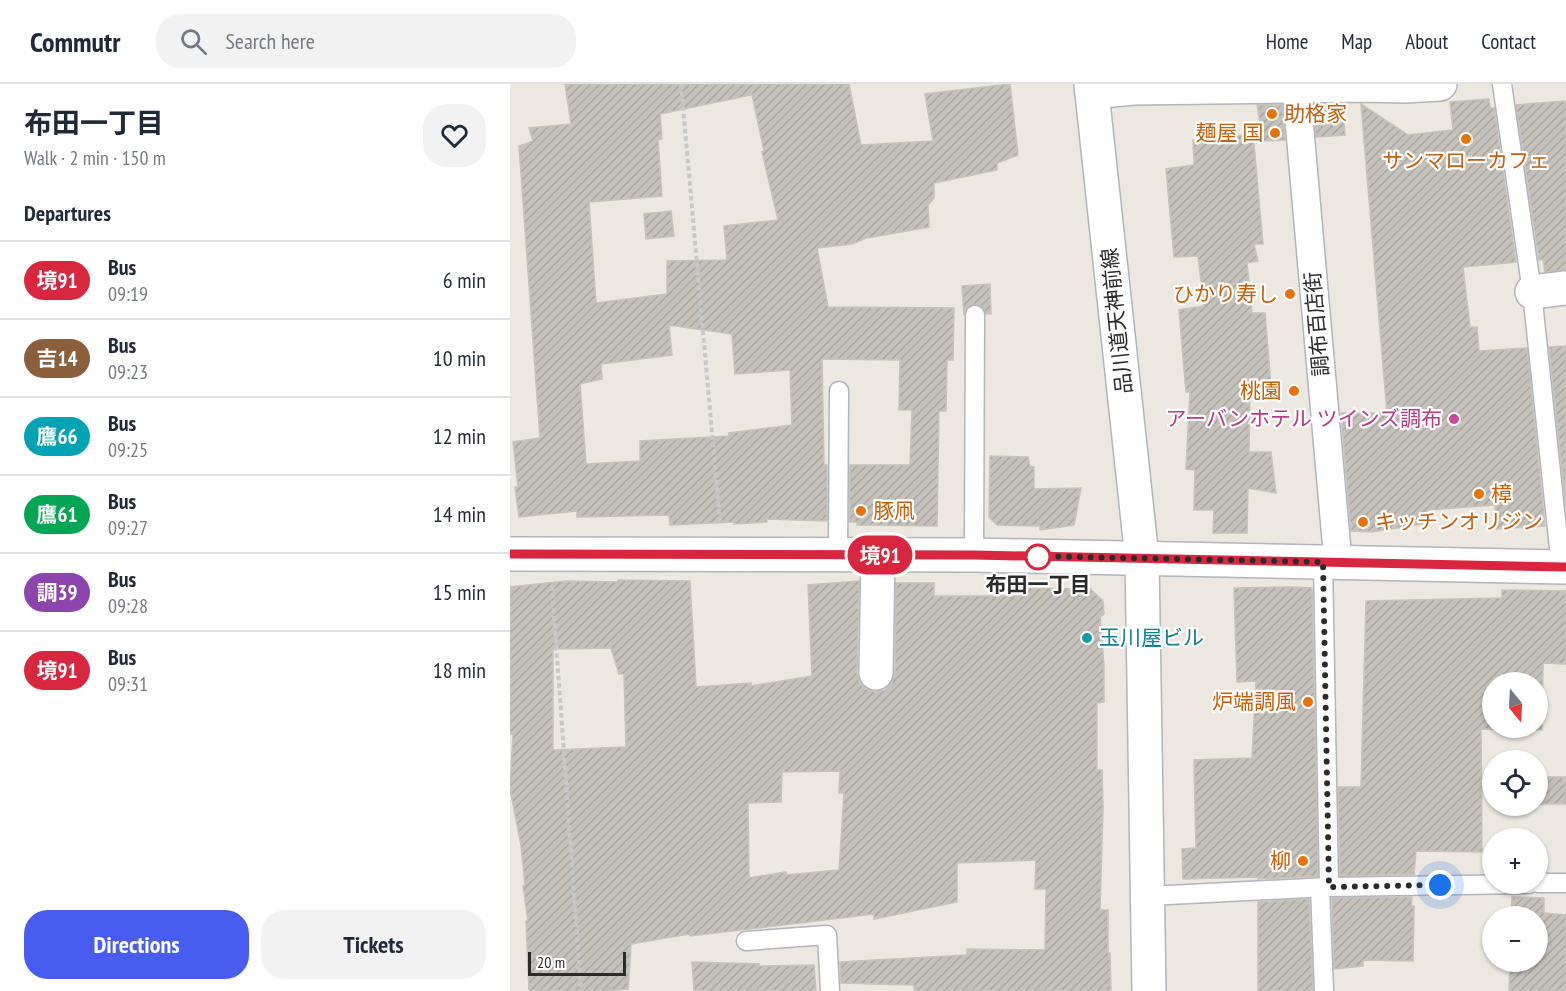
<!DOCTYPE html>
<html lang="en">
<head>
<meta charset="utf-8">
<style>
	:root { --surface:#fff; --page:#f2f2f3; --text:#1f2937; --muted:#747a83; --line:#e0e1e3; --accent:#485cf0 }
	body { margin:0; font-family:"PT Sans Narrow","Noto Sans JP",sans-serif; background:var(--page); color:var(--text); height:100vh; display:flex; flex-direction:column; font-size:22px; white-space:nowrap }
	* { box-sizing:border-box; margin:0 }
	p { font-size:20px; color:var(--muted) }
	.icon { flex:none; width:33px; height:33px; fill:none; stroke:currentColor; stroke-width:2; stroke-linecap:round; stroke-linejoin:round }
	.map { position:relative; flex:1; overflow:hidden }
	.panel { display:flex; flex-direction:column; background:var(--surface); width:510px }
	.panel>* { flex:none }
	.badge { padding:0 12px; border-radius:20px; font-size:21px; line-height:39px }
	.needle { width:39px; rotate:162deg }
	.controls { position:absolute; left:972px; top:588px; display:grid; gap:12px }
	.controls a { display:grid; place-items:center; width:66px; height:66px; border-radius:50%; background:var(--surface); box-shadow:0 2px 4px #0004; font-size:30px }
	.scale { position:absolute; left:18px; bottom:15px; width:98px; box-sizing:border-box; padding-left:6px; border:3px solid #2b2b2b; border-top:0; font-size:16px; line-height:21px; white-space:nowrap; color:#2b2b2b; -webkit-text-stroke:4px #fff; paint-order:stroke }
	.you { position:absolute; width:30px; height:30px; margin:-15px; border:4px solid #fff; border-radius:50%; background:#1a73e8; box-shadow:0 0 0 9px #1a73e833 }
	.map>.badge { position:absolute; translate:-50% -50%; box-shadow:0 0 0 3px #fff }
	h2 { padding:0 24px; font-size:22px; line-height:54px }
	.round { display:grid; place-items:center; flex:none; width:63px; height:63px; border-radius:24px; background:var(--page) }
	.headline { display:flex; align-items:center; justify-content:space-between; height:102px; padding:0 24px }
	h1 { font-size:28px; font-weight:700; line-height:45px }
	.action { display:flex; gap:12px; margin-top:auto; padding:12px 24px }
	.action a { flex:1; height:69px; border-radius:24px; background:var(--accent); color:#fff; font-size:24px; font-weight:700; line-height:69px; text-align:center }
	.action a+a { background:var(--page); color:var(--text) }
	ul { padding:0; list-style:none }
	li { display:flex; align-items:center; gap:18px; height:78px; padding:0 24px; border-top:2px solid var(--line) }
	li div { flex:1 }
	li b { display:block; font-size:22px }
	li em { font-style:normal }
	li .badge { min-width:66px; font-weight:700; text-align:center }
	header { display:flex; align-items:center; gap:36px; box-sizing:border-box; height:84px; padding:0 30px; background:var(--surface); border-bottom:2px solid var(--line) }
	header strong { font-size:28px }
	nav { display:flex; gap:33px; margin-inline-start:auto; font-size:21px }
	.search { width:420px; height:54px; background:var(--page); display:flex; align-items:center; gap:15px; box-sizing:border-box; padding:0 21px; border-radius:24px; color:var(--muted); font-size:22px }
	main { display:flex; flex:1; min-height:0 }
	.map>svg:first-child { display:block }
	.building { fill:url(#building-hatch); stroke:#c8c3b8; stroke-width:1.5; fill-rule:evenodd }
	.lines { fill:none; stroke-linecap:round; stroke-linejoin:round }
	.service-casing { stroke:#b2b4be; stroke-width:21 }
	.pedestrian-casing { stroke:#b2b4be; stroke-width:30 }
	.minor-casing { stroke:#b2b4be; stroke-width:36 }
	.tertiary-casing { stroke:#b2b4be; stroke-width:36 }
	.secondary-casing { stroke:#b2b4be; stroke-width:36 }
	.path { stroke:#c8c8c8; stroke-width:4; stroke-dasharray:4.5 3; stroke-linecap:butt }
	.service { stroke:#fff; stroke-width:18 }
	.pedestrian { stroke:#fff; stroke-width:27 }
	.minor { stroke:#fff; stroke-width:33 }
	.tertiary { stroke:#fff; stroke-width:33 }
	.secondary { stroke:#fff; stroke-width:33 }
	.line-casing { stroke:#fff; stroke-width:14 }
	.line { stroke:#d7263d; stroke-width:9 }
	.walk { stroke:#2b2b2b; stroke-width:6; stroke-dasharray:0 10.8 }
	.food-dot { fill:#e8710a; stroke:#fff; stroke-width:2 }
	.hotel-dot { fill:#d1479c; stroke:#fff; stroke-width:2 }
	.stop-dot { fill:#fff; stroke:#d7263d; stroke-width:3 }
	.culture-dot { fill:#0f9aa8; stroke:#fff; stroke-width:2 }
	.labels { text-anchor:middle; stroke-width:4.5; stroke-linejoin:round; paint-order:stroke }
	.food-label { font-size:21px; fill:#c56008; stroke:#fff; text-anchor:end }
	.street-label { font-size:21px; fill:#2b2b2b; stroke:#fff }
	.hotel-label { font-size:21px; fill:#b23c85; stroke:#fff; text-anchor:end }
	.stop-label { font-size:21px; font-weight:bold; fill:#2b2b2b; stroke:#fff }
	.culture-label { font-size:21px; fill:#0d838f; stroke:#fff; text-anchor:start }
</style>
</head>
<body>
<header>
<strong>Commutr</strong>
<div class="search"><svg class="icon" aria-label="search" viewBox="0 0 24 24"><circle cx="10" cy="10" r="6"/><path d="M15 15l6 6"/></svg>Search here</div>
<nav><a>Home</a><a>Map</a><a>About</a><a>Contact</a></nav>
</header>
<main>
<section class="panel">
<div class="headline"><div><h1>布田一丁目</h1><p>Walk · 2 min · 150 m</p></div><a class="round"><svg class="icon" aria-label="heart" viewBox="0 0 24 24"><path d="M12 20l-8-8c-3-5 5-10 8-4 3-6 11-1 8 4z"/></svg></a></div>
<h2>Departures</h2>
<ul>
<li><span class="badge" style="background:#d7263d;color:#fff">境91</span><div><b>Bus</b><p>09:19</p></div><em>6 min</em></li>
<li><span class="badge" style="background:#8b5e3c;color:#fff">吉14</span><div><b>Bus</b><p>09:23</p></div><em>10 min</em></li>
<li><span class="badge" style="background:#00a3b4;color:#fff">鷹66</span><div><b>Bus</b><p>09:25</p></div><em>12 min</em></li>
<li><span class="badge" style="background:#00a651;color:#fff">鷹61</span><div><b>Bus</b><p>09:27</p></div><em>14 min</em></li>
<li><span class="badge" style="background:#8e44ad;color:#fff">調39</span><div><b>Bus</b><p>09:28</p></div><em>15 min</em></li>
<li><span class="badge" style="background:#d7263d;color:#fff">境91</span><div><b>Bus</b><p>09:31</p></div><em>18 min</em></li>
</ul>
<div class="action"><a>Directions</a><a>Tickets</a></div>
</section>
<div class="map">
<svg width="1056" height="907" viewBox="0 0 1056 907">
	<defs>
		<pattern id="building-hatch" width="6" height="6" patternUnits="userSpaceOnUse" patternTransform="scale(1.5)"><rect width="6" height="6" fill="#c5c1ba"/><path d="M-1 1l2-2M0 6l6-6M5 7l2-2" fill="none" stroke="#a9a6a0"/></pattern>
	</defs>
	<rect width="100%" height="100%" fill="#ece7df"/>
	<path class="building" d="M55,0H339L351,61L423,57L415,10L500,0L508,71L487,79V86L424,99V114L418,121L419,143L356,154L342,160L307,164L318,223L444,224L443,276H437L436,327H429L427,442L347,441V438H339L340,381H400L402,326H389L390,276L312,275L314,381H317V437L257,435V438L224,440V438L160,441L159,431L67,433V427L9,433L5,403H8L3,358L30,354L9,62L23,57L19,44L61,40ZM241,6L254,67L252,68L268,136L214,142L217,176L157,177V210L86,219L79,118L152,112L148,56L152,55L150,30L241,11ZM159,241L222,250L225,290L280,286L282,341L219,349V352L130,357V377L76,380L70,300L92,295L91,280L162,271Z
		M979,15L980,24H984L1006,178L953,183L960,243H967L969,267L1017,264L1035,442L986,445L985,421L917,426L918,439L862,448L841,447L831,329H877L851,20L898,51L943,46L940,18Z
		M1056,17V186L1035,188L1033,175L1029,176L1006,21Z
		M803,20H833L835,51L806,53Z
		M747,21H772L775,56L753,57Z
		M743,50L753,160H744L748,177L737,179L742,229H755L761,302L740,304L739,368H761L766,409L738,404L737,449H703L704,426H684L685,386L676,385L680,308H676L669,226L694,222L688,172L664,173L656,85L684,81L683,56Z
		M161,127L164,152L136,155L134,130Z
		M480,200L481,230H476L471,222L464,220L456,225L454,231L452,202Z
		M1056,262V423L1039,263Z
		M480,372L518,373L520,382L524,383V405L571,404L564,441L530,446V442L487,441L479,433Z
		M564,492H567L593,517L594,530L590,533L594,582V618L587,619V686H592L593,723L590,826H598V869H600L601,907H404V901L331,899L330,878L457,871V865L535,866L536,805H525L526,776L447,779V818L364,835V830L180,852L179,850L121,860L118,905L98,907H19L16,837H18L13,802L15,801L11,761L0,705L3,650H0V503L56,497L108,498V496L180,497L186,603L241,599V602L302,592L298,501L349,497L347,589L350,599L356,605L366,608L375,606L382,599L385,590L386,499H424V512H513V504L564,505ZM101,564L109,590H114L116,663L43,666V565ZM330,687L329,709H334L329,786L276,791V788L239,794L238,719L271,718L272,688Z
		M781,503L802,504L808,792L748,795V793L673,795L672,765L686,764L684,676L742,674L746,597L727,598L724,504Z
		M992,506L1056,507V580L1033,579L1032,646L971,645L972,768L906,767L904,790L830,792L828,703H851L856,517L992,514ZM982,598H1028V644H982Z
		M1028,693H1056V720H1029Z
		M902,813L901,822H904L903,877L853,876V882L824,885L822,814Z
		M1002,813L1034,814V829L1056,831V907H999L1000,878H1028V832H1001Z
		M799,815L803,907H748V818Z
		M182,878L249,880V882L304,881L306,907H184Z"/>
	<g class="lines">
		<defs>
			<path id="service" d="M992,0L1022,208L1051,483
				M328,471L329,307
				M464,471L465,231
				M813,478L819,803
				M1028,799H1056
				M810,804L814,907
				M638,812L819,803L1019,800
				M236,857L317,851L320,907"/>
			<path id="pedestrian" d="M786,2L828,478"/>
			<path id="minor" d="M582,8L623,4L855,1L894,2L930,0
				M1022,208L1056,204
				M366,589L368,471"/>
			<path id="tertiary" d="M581,0L632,474L639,907"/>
			<path id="secondary" d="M0,470L464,471L1056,483"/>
		</defs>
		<use href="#service" class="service-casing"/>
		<use href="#pedestrian" class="pedestrian-casing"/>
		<use href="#minor" class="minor-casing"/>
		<use href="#tertiary" class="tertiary-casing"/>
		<use href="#secondary" class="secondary-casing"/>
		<path class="path" d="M171,0L210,439
			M42,502L71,907"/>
		<use href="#service" class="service"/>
		<use href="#pedestrian" class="pedestrian"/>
		<use href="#minor" class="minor"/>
		<use href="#tertiary" class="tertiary"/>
		<use href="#secondary" class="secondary"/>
	</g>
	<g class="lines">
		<defs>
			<path id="line" d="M0,470L464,471L1056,483"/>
		</defs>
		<use href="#line" class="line-casing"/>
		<use href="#line" class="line"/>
		<path class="walk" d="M528,473L522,472L813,478L819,803L930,801"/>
	</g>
	<g class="food-dot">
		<circle cx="762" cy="30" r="6"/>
		<circle cx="765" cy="49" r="6"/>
		<circle cx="956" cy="55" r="6"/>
		<circle cx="780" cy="210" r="6"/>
		<circle cx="784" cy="307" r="6"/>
		<circle cx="969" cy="410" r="6"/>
		<circle cx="351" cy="427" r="6"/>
		<circle cx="853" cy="438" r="6"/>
		<circle cx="798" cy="618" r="6"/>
		<circle cx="793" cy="777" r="6"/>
	</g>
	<circle class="hotel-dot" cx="944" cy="335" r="6"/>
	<circle class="stop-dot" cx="528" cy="473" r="12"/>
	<circle class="culture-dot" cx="577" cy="554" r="6"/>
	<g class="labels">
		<g class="food-label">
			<text x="774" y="37" text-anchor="start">助格家</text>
			<text x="753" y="56">麺屋 国</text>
			<text x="956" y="84" text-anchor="middle">サンマローカフェ</text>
			<text x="768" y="217">ひかり寿し</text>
			<text x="772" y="314">桃園</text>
			<text x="981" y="417" text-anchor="start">樟</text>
			<text x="363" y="434" text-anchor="start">豚凧</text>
			<text x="865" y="445" text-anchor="start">キッチンオリジン</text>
			<text x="786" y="625">炉端調風</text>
			<text x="781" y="784">柳</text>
		</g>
		<g class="street-label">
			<text transform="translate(607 237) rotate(-96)" y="7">品川道天神前線</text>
			<text transform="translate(807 240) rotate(-95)" y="7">調布百店街</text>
		</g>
		<g class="hotel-label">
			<text x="932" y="342">アーバンホテル ツインズ調布</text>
		</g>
		<g class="stop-label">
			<text x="528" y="508">布田一丁目</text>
		</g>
		<g class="culture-label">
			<text x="589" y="561">玉川屋ビル</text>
		</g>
	</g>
</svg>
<div class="controls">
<a><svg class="needle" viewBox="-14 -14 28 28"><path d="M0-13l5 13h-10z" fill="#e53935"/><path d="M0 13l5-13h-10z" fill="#747a83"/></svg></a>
<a><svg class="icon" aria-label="locate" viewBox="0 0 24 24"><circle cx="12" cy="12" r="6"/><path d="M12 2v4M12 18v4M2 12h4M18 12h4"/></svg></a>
<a>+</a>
<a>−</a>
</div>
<div class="scale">20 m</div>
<div class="you" style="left:930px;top:801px"></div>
<b class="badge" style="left:370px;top:471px;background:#d7263d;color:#fff">境91</b>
</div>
</main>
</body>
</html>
